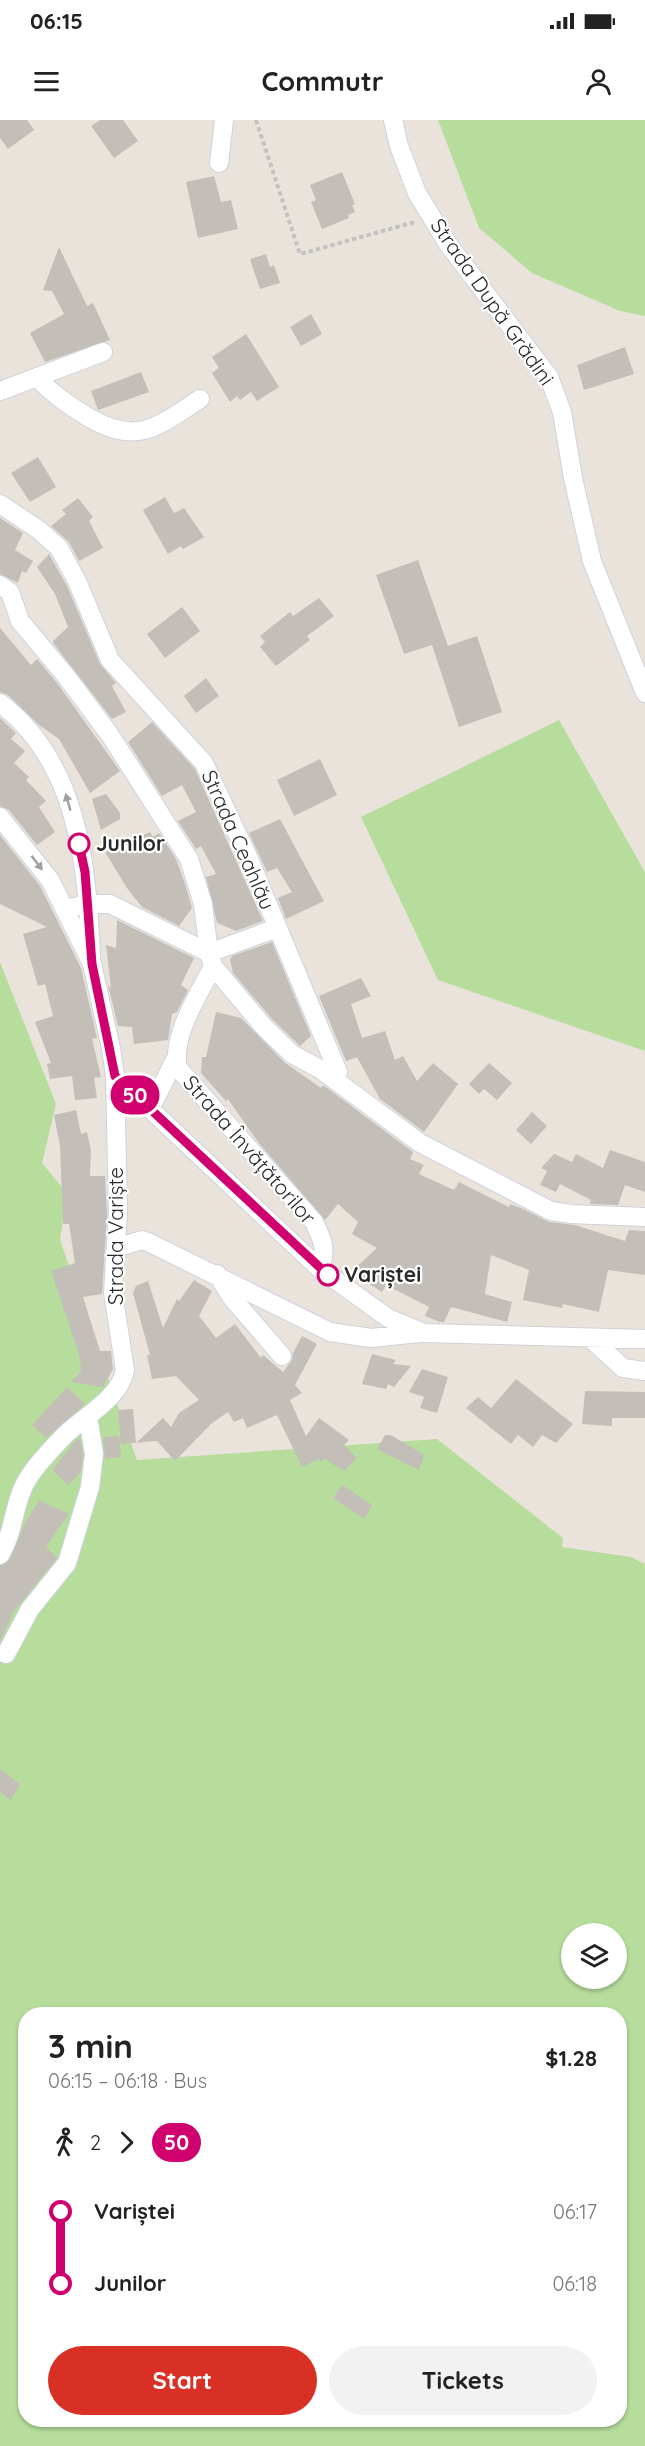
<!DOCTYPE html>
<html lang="en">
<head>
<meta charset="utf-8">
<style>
	:root { --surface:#fff; --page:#f2f2f2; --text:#222; --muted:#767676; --accent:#d93025 }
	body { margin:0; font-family:Quicksand,sans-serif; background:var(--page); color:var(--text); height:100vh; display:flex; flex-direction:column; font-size:22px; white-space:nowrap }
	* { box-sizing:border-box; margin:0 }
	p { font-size:20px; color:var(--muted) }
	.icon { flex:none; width:33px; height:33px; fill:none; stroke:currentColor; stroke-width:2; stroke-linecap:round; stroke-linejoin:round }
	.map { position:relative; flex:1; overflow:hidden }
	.panel { position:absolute; left:18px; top:1887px; width:609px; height:420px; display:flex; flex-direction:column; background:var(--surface); border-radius:24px; box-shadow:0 2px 4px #0004 }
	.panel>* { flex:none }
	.badge { padding:0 12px; border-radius:20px; font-size:21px; line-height:39px }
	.controls { position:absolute; left:561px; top:1803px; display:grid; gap:12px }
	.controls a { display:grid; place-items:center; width:66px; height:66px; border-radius:50%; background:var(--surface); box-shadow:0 2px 4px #0004; font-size:30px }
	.map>.badge { position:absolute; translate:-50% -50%; box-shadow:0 0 0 3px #fff }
	.legs { display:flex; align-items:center; gap:9px; height:66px; padding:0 30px; font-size:20px }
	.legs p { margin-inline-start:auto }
	.head { display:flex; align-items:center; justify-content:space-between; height:102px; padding:0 30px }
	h1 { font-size:33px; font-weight:700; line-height:45px }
	.primary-button { display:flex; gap:12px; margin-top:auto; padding:12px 30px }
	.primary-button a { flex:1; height:69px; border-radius:36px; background:var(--accent); color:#fff; font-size:24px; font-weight:700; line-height:69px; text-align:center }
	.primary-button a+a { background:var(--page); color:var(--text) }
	ul { padding:0 30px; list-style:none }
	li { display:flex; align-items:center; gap:21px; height:72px; font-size:22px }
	li i { display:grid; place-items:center; width:9px; height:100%; margin:0 8px; background:currentColor }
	li i::after { content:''; width:15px; height:15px; margin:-8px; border:4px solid; border-radius:50%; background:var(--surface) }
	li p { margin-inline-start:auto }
	li:first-child i { background:linear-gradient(#0000 50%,currentColor 0) }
	li:last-child i { background:linear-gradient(currentColor 50%,#0000 0) }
	.status { display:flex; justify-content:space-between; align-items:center; height:42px; padding:0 30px; background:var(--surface); direction:ltr }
	.status svg { height:16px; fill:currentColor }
	header { display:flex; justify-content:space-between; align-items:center; height:78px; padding:0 30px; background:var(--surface); font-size:27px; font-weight:700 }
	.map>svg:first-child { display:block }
	.green { fill:#b7dd9c; fill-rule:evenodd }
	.building { fill:#c3beb7 }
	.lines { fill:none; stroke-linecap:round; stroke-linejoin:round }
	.minor-casing { stroke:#ced2dd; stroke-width:20 }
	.path { stroke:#c3c3c3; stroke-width:4; stroke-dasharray:4.5 3; stroke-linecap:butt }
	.minor { stroke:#fff; stroke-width:18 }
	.oneway { fill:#9f9f9f }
	.line-1-casing { stroke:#fff; stroke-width:14 }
	.line-1 { stroke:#d0006e; stroke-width:9 }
	.stop-1-dot { fill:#fff; stroke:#d0006e; stroke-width:3 }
	.labels { text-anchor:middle; stroke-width:4.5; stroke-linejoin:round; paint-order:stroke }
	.street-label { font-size:21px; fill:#292929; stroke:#fff }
	.stop-label { font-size:21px; font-weight:bold; fill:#292929; stroke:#fff; text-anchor:start }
</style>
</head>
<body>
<div class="status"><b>06:15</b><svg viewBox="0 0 49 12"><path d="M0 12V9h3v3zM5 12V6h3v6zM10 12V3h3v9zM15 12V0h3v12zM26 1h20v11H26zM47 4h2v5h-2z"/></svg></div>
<header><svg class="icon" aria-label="menu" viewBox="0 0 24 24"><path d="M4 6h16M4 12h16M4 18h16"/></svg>Commutr<svg class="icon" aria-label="person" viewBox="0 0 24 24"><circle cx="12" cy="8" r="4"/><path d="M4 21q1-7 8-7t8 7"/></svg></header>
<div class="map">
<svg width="645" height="2326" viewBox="0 0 645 2326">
	<rect width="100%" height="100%" fill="#eae3dc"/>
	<path class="green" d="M438,0H645V196L620,191L532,153L479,108Z
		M559,600L645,752V931L438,860L361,697Z
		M0,842L56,984L42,1043L67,1073L60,1120L137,1340L437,1319L563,1418L562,1427L631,1437L645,1444V2326H0ZM572,1814H616V1858H572ZM26,1894H620V2300H26Z"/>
	<path class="building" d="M0,0H27L34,10L8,29L0,18Z
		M100,0H123L138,21L114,38L91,6Z
		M342,52L355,84L352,85L355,92L348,95L349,98L322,109L311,82L316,80L310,65Z
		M214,56L221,82L231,80L238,109L198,118L186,62Z
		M59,127L87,186L93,183L110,220L45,242L30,213L64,194L52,171L43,170Z
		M266,134L270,147L274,145L280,163L260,169L250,139Z
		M311,194L322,214L301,226L290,207Z
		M246,214L279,267L257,281L251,272L240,280L237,276L230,282L212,253L219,248L212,237Z
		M625,227L634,254L584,270L577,245Z
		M141,252L149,272L98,290L91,271Z
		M38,337L56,367L30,382L11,353Z
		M165,377L174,393L184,388L204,417L183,429L181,426L168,434L143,390Z
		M78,378L93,397L89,401L103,428L79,441L69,422L51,406L66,394L62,390Z
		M0,398L23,413L15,430L33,441L26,453L22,451L18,463L0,454Z
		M49,434L67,466L100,544L116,563L112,566L126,592L112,599L54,524L53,521L68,507L55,474L37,447Z
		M418,440L448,526L477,516L502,592L459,607L432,525L404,534L376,455Z
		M319,478L334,496L307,516L310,520L276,546L260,527L265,522L260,516L290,492L293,496Z
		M182,487L200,511L165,538L147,514Z
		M0,508L31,545L37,539L57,563L120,651L90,673L59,619L39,605L8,575L0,572Z
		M206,558L219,576L196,593L184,576Z
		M0,598L16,613L11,619L25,631L14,643L29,657L26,660L46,681L39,687L55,712L37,725L9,690L0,686Z
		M152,602L195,649L263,801L236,811L217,803L206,757L216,754L201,726L196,729L178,701L196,692L182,665L162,676L128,622Z
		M320,639L337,675L294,696L277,660Z
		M106,674L120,693V699L101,710L92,679Z
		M280,699L324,781L286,799L278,778L292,772L277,748L267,752L249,713Z
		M150,712L153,717L159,713L176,739L185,764L192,788L179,806L142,787L127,768L105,732Z
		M0,715L40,766L81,848L97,918L92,919L101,957L94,958L97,978L75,980L72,956L50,959L47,944L51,943L35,902L53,896L45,864L38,866L23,814L47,807L0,784Z
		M117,800L194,838L181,865L188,870L177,892L172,894L168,920L134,924L132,907L118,906L108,865L111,868L106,825L116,828Z
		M272,822L311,916L300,926L272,899L233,853L230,840L232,836Z
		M361,858L371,876L351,884L362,918L385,911L395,940L403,936L417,961L433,943L458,964L424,1012L380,979L357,937L346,941L319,876Z
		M216,892L241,898L284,942L321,968L323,965L413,1032L410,1039L424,1045L419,1054L454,1070L459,1062L509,1087L510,1084L523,1089L549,1102L575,1105L625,1121L629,1110L645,1111V1155L608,1150L599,1192L563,1184L562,1188L523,1180L529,1150L491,1135L485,1174L512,1182L507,1202L451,1187L444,1202H440L425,1196L429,1187L386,1165L382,1172L351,1152L377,1128L352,1114L358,1102L338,1084L325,1100L258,1022L228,979L226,981L201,953L202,937H206Z
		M489,943L512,963L497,980L484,969L479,974L469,964Z
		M76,990L81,1014L87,1012L91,1031L90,1056H105L107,1095L102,1174L83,1177L100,1231H111L113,1249L103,1267L71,1262L81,1251L80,1238L51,1151L75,1143L69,1104H63L60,1026L54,995Z
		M532,992L547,1006L531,1024L516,1010Z
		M610,1030L645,1042V1072L625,1065L618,1085L590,1084L591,1080L560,1064L556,1072L540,1065L547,1051L541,1048L554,1034L572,1042L576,1034L603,1048Z
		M194,1160L212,1171L199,1196L216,1218L235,1204L261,1238L263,1235L283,1252L292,1240L293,1233L302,1216L317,1224L295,1265L302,1273L290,1280L306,1316L319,1298L349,1320L344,1325L357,1338L344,1351L325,1339L320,1342L319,1339L302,1347L277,1295L247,1308L243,1298L234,1302L228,1292L211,1304L175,1341L157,1321L121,1324L118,1290L133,1289L136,1323L163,1298L171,1307L179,1293L199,1280L176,1256L152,1259L147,1235H150L133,1173L136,1166L148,1161L163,1208L177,1179L179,1181Z
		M372,1234L396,1240L393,1244L411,1246L394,1267L388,1264L386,1269L362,1264Z
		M422,1249L448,1257L437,1293L420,1288L424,1277L409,1272Z
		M516,1259L573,1304L556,1323L542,1315L533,1327L518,1315L511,1324L466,1288L478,1277L491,1288Z
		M67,1267L85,1284L46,1318L32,1305Z
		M585,1271L645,1272V1298H612V1306L582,1304Z
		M385,1315H391L424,1335L419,1350L377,1329Z
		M119,1316L121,1337L105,1339L103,1317Z
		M77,1319H80L83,1334L81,1352L68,1365L52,1350Z
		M342,1365L372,1385L364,1399L333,1378Z
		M39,1380L69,1394L46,1427L57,1438L14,1491L0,1521V1446L10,1440L24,1405Z
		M0,1649L20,1664L11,1680L0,1672Z"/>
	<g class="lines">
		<defs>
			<path id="minor" d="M393,0L399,26L417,73L448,124L549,257L562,292L573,358L592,441L645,573
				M219,43L224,0
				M37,258C54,275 67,284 88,297C137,326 157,307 200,279
				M0,271L103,232
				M0,384L39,410L59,428L77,461L110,540L204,643L249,739L338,952
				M0,465L10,472L20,501L66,556L110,615L189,739L203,784L209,833L277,808
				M0,583C78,642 87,744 91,836
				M0,697L50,760L92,844L111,928L115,956L118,1092L113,1173L125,1250C119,1281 81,1297 61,1319C47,1334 30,1351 22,1370C13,1392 13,1414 0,1435
				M65,789L88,784H110L209,833L213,846L264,907L292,934L320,949L420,1023L551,1091L571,1094L645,1097
				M213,846C199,875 171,915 178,948L314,1102C323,1121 327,1128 320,1149
				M115,956L320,1149L388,1198L424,1213L645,1219
				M150,989L176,938
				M116,1128L142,1120L148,1122L330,1212L371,1218L419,1213
				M217,1154L232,1178L282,1236
				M590,1218L623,1248L645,1251
				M6,1534L30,1489L67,1443L90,1367L94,1334L88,1297"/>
		</defs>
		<use href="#minor" class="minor-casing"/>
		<path class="path" d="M256,0L300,134L415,102"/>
		<use href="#minor" class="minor"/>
	</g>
	<defs><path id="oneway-solid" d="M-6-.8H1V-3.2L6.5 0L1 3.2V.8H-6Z" transform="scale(1.5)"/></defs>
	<g class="oneway">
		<use href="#oneway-solid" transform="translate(68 682) rotate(-106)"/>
		<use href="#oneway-solid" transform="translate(37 743) rotate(53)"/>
	</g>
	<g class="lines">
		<defs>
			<path id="line-1" d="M79,724L85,752L92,844L115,956L328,1155"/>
		</defs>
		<use href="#line-1" class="line-1-casing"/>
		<use href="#line-1" class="line-1"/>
	</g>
	<g class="stop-1-dot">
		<circle cx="79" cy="724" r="10"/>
		<circle cx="328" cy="1155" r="10"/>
	</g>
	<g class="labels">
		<g class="street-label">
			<text transform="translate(492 182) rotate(55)" y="7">Strada După Grădini</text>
			<text transform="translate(238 720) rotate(66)" y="7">Strada Ceahlău</text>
			<text transform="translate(249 1030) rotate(49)" y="7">Strada Învățătorilor</text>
			<text transform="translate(116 1116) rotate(-90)" y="7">Strada Variște</text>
		</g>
		<g class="stop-label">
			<text x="96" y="731">Junilor</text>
			<text x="344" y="1162">Variștei</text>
		</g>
	</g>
</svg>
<div class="controls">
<a><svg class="icon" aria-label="layers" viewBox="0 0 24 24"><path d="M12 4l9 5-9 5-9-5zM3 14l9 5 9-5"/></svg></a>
</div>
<b class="badge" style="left:135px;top:975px;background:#d0006e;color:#fff">50</b>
<section class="panel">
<div class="head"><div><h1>3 min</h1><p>06:15 – 06:18 · Bus</p></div><b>$1.28</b></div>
<div class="legs"><svg class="icon" aria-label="walk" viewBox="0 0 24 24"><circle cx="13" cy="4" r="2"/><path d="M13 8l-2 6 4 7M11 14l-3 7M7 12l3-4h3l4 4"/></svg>2<svg class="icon" aria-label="forward" viewBox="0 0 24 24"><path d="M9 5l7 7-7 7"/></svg><b class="badge" style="background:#d0006e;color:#fff">50</b></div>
<ul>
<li><i style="color:#d0006e"></i><b>Variștei</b><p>06:17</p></li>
<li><i style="color:#d0006e"></i><b>Junilor</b><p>06:18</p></li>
</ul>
<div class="primary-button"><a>Start</a><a>Tickets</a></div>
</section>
</div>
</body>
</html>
